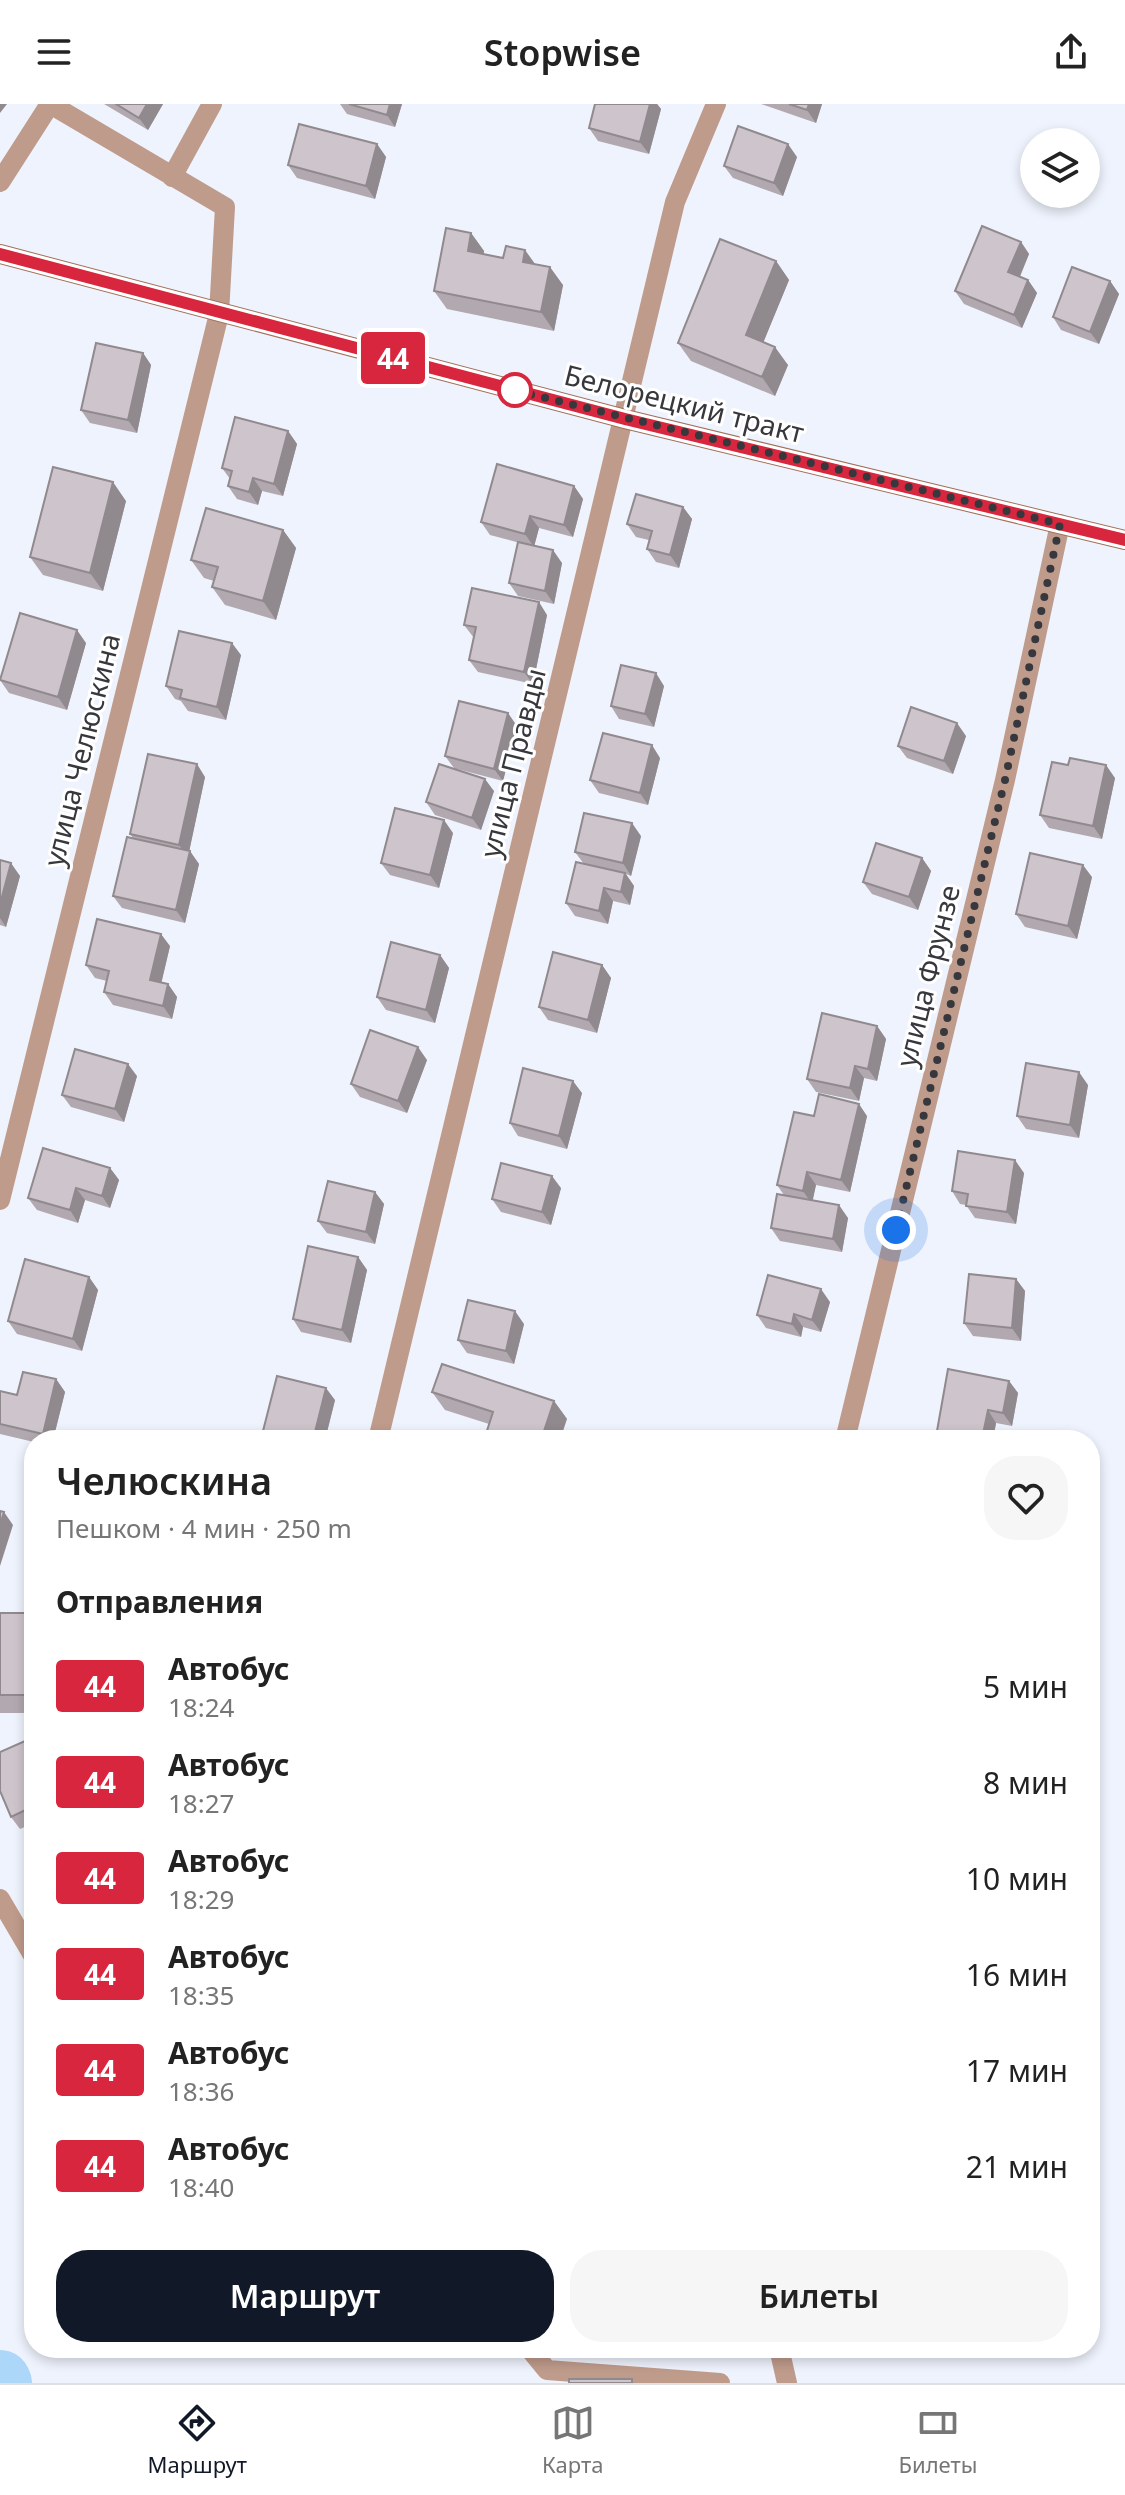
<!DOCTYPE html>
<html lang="ru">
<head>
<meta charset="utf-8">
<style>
	:root { --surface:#fff; --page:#f6f6f6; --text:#222; --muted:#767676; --line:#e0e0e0; --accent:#111827 }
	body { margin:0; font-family:"Noto Sans",sans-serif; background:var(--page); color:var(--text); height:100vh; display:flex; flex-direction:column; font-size:30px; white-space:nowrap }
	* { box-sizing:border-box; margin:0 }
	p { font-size:26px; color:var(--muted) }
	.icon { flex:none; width:44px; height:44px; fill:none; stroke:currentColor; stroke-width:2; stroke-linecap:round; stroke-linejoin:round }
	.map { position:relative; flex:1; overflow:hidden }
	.drawer { position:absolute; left:24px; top:1326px; width:1076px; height:928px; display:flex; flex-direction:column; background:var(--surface); border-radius:32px; box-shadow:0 4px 12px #0003 }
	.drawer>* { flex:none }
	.badge { padding:0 16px; border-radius:6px; font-size:28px; line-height:52px }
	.fabs { position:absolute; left:1020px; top:24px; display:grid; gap:16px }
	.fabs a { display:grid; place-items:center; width:80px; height:80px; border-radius:50%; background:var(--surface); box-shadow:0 4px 12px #0003; font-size:40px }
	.you { position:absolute; width:40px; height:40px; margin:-20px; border:6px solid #fff; border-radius:50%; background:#1a73e8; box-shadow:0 0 0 12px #1a73e833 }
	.map>.badge { position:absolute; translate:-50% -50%; box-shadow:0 0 0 4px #fff }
	h2 { padding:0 32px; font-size:30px; line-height:72px }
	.round { display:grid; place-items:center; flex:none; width:84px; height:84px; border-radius:32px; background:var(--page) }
	.headline { display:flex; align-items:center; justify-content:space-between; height:136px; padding:0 32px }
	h1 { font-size:38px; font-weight:600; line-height:60px }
	.cta { display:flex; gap:16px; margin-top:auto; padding:16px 32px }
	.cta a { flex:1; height:92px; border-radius:32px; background:var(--accent); color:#fff; font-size:32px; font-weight:600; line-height:92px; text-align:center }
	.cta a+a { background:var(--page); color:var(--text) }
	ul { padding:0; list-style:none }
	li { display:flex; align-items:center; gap:24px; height:96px; padding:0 32px }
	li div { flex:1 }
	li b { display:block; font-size:30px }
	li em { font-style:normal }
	li .badge { min-width:88px; font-weight:700; text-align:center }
	header { display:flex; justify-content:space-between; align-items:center; height:104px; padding:0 32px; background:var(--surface); font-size:36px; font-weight:600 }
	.tabs { display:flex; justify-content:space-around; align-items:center; height:112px; border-top:2px solid var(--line); background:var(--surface); font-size:22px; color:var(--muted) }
	.tabs a { display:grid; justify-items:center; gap:4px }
	.tabs .on { color:var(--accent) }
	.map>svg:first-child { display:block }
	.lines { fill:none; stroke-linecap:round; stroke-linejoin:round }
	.river { stroke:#acd7f9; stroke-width:62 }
	.street { stroke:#bf9b8b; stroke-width:20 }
	.secondary { stroke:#a37059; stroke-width:20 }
	.wall { fill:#b1a9af }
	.shaded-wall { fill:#90898e }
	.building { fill:#cec4cb; stroke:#90898e; stroke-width:2 }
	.line-casing { stroke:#fff; stroke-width:18 }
	.line { stroke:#d7263d; stroke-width:12 }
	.walk { stroke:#37383d; stroke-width:8; stroke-dasharray:0 14.4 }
	.stop-dot { fill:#fff; stroke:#d7263d; stroke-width:4 }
	.labels { text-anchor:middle; stroke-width:6; stroke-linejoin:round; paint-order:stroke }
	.street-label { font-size:28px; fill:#37383d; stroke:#fff }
</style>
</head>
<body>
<header><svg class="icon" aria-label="menu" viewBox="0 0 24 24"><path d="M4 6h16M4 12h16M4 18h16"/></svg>Stopwise<svg class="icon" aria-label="share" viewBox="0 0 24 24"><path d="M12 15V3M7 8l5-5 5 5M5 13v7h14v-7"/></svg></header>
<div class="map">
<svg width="1125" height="2279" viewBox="0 0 1125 2279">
	<rect width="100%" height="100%" fill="#eff3fd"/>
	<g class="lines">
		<path class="river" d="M0,2277L1,2279"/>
		<path class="street" d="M172,73L212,0
			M0,78L50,0L225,103L219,210L0,1096
			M378,1336L675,98L716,0
			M845,1336L1005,676L1060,420
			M0,1795L34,1853
			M529,2244L547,2266L720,2279
			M779,2244L787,2279"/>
		<path class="secondary" d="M0,150L625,315L1125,436"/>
	</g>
	<path class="wall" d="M104,0H163L148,26Z
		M340,0H402L395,23L347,10Z
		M595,0H657L661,5L649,50L598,37L589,24Z
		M761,0H822L816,19Z
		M377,40L386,53L375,95L297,74L288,61Z
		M797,53L783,92L733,74L724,62Z
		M471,129L484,147V150L535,160L563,181L554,227L447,205L434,187Z
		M1021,138L1029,150L1020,173L1028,176L1037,189L1022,224L964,200L955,187Z
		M776,157L789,176L763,238L788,261L775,292L691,257L678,239Z
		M1110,177L1119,190L1099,240L1061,226L1053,213Z
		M143,249L151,261L137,329L90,319L81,306Z
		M288,327L297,340L283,392L262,387L258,401L237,395L228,382L230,375L222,364Z
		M574,382L583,395L573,433L539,424L534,442L562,459L554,500L518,492L509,479L520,439L490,431L481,418Z
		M126,397L103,487L43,471L30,453Z
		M683,403L692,415L679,464L656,458L647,445L649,436L636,433L627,420Z
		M283,426L296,444L276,516L225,501L212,483L214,477L204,474L191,456Z
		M547,511L533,580L478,568L469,556L474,534L464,521Z
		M86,539L67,606L9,589L0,576Z
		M241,551L226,616L188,607L181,597L175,595L166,582Z
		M664,582L654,623L619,615L611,602Z
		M517,622L503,677L457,665L494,687L481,726L435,711L426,698L454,664L445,652Z
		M966,632L953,670L907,654L898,642Z
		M660,654L648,701L599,689L590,676Z
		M205,673L189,747L199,760L185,819L122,804L113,792L133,734L130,730Z
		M1115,674L1102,735L1049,724L1040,711Z
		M453,729L439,784L390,771L381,759Z
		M641,732L631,772L626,770L634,782L630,801L613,797L608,820L575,812L566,799L584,760L575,748Z
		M922,754L931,767L918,806L872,790L863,778Z
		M0,756L20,772L6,823L0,821Z
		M1092,773L1077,835L1025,823L1016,810Z
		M170,842L161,879L168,880L177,893L172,915L113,901L104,888L107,877L95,874L86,861Z
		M440,851L449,864L435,919L386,906L377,893Z
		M602,861L611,874L597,929L548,916L539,903Z
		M877,922L886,935L877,977L864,974L859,997L816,988L807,975Z
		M427,956L407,1009L360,993L351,980Z
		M137,972L124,1018L71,1003L62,991Z
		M1088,981L1079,1034L1026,1025L1017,1012Z
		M582,989L567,1045L518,1032L510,1019Z
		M814,1012H867L850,1088L816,1081L812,1096L848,1114L842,1148L780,1137L771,1124L784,1091L777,1081Z
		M110,1064L119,1076L110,1104L85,1096L78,1119L37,1106L28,1094Z
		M1024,1069L1016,1120L975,1114L966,1101L960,1100L952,1087Z
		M561,1084L551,1121L501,1108L492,1095Z
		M375,1088L384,1100L375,1140L327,1129L318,1117Z
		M358,1153L367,1166L351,1239L301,1228L293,1215Z
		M89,1173L98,1186L82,1247L17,1230L8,1217Z
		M1016,1175L1025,1187L1021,1237L973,1232L964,1219Z
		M830,1198L821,1228L803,1223L801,1233L766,1224L757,1211Z
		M524,1220L514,1260L467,1249L458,1236Z
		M56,1275L65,1288L53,1336H34V1338L0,1330V1287L17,1291Z
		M1009,1277L1018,1289L1012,1322L996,1319L993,1336H943L937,1327Z
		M432,1288L554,1297L567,1315L489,1320L445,1306Z
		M335,1296L325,1336H269L263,1327Z
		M0,1509H34V1609H0Z
		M34,1633V1719L20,1725L11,1713Z
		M403,2244H414L406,2249Z"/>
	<path class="shaded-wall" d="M0,0H7L0,9Z
		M147,0H163L148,26L139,14Z
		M390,0H402L395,23L387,11Z
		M650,0H657L661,5L649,50L640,38Z
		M809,0H822L816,19L807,6Z
		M377,40L386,53L375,95L366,82Z
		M788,40L797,53L783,92L774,79Z
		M471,129L484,147L481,165L468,147Z
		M1021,138L1029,150L1016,181L1008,168Z
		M525,146L538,164L523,158Z
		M776,157L789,176L759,249L746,231Z
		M550,163L563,181L554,227L541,208Z
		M1028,176L1037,189L1022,224L1014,211Z
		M1110,177L1119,190L1099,240L1090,228Z
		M775,243L788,261L775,292L762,273Z
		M143,249L151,261L137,329L128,316Z
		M288,327L297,340L283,392L274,380Z
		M253,374L262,387L258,401L249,388Z
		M113,378L126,397L103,487L90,469Z
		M574,382L583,395L573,433L564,421Z
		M683,403L692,415L679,464L670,451Z
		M530,412L539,424L534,443L525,430Z
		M283,426L296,444L276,516L263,497Z
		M553,446L562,459L554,500L545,487Z
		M539,498L547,511L533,580L524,568Z
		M77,526L86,539L67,606L58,593Z
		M232,539L241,551L226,616L217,603Z
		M656,569L664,582L654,623L645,610Z
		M508,609L517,622L503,677L494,665Z
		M957,619L966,632L953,670L944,657Z
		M652,641L660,654L648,701L640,689Z
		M197,660L205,673L188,753L179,741Z
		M1106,661L1115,674L1102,735L1093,722Z
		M485,675L494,687L481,726L472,714Z
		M444,716L453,729L439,784L430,771Z
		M632,719L641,732L631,772L623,759Z
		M190,747L199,760L185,819L176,806Z
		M922,754L931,767L918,806L909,793Z
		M11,759L20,772L6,823L0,814V800Z
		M1083,761L1092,773L1077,835L1068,822Z
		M625,769L634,782L630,801L621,788Z
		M604,784L613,797L608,820L599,807Z
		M161,830L170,842L159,889L150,876Z
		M440,851L449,864L435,919L426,906Z
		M602,861L611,874L597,929L588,916Z
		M168,880L177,893L172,915L163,902Z
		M877,922L886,935L877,977L868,965Z
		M418,943L427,956L407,1009L398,997Z
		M128,960L137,972L124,1018L115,1005Z
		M855,962L864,974L859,997L850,984Z
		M1079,968L1088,981L1079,1034L1070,1021Z
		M573,977L582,989L567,1045L559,1032Z
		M859,1000L867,1012L850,1088L841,1076Z
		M1015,1056L1024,1069L1016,1120L1007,1108Z
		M110,1064L119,1076L110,1104L102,1092Z
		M807,1068L816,1081L812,1100L803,1087Z
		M552,1072L561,1084L551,1121L542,1108Z
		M76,1084L85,1096L78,1119L70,1106Z
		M375,1088L384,1100L375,1140L366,1128Z
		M839,1101L848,1114L842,1148L833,1135Z
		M358,1153L367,1166L351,1239L342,1226Z
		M89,1173L98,1186L82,1247L73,1235Z
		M1016,1175L1025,1187L1021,1237L1012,1224Z
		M821,1185L830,1198L821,1228L812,1216Z
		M515,1207L524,1220L514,1260L506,1247Z
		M794,1210L803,1223L801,1233L792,1220Z
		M56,1275L65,1288L53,1336H47L43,1330Z
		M1009,1277L1018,1289L1012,1322L1003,1309Z
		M326,1284L335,1296L325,1336H313Z
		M554,1297L567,1315L560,1336H541Z
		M988,1306L996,1319L993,1336L982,1335Z
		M4,1408L13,1421L0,1462V1421Z"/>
	<path class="building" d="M116,0H147L139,14Z
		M349,0H390L387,11Z
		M595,0H650L640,38L589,24Z
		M789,0H809L807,6Z
		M299,20L377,40L366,82L288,61Z
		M738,22L788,40L774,79L724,62Z
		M982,122L1021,138L1008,168L1028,176L1014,211L955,187Z
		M446,124L471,129L468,147L503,154L506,142L525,146L523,158L550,163L541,208L434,187Z
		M720,135L776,157L746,231L775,243L762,273L678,239Z
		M1072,163L1110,177L1090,228L1053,213Z
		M96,239L143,249L128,316L81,306Z
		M235,313L288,327L274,380L253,374L249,388L228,382L232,367L222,364Z
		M497,360L574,382L564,421L530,412L525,430L481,418Z
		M53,363L113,378L90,469L30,453Z
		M636,390L683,403L670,451L647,445L652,427L627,420Z
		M206,404L283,426L263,497L212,483L218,463L191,456Z
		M518,438L553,446L545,487L509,479Z
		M472,484L539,498L524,568L469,556L476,523L464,521Z
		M20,509L77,526L58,593L0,576Z
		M179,527L232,539L217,603L180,594L182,586L166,582Z
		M621,561L656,569L645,610L611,602Z
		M459,597L508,609L494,665L445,652Z
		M911,603L957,619L944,657L898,642Z
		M603,629L652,641L640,689L590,676Z
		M148,650L197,660L179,741L130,730Z
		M1070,654L1106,661L1093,722L1040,711L1052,658L1068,661Z
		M439,660L485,675L472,714L426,698Z
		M395,704L444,716L430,771L381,759Z
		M584,709L632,719L623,759L575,748Z
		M127,733L190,747L176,806L113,792Z
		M876,739L922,754L909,793L863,778Z
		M1030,749L1083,761L1068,822L1016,810Z
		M0,756L11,759L0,800Z
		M576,758L625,769L621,788L604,784L599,807L566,799Z
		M97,815L161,830L150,876L168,880L163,902L104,888L109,867L86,861Z
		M391,838L440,851L426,906L377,893Z
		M553,848L602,861L588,916L539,903Z
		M822,909L877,922L868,965L855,962L850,984L807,975Z
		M370,926L418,943L398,997L351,980Z
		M75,945L128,960L115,1005L62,991Z
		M1026,959L1079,968L1070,1021L1017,1012Z
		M523,964L573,977L559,1032L510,1019Z
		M819,990L859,1000L841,1076L807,1068L803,1087L777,1081L794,1008L814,1012Z
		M43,1044L110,1064L102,1092L76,1084L70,1106L28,1094Z
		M958,1047L1015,1056L1007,1108L966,1102L968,1090L952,1087Z
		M501,1059L552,1072L542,1108L492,1095Z
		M328,1077L375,1088L366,1128L318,1117Z
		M777,1090L839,1101L833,1135L771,1124Z
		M308,1142L358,1153L342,1226L293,1215Z
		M25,1155L89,1173L73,1235L8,1217Z
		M969,1170L1016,1175L1012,1224L964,1219Z
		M768,1171L821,1185L812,1216L794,1210L792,1220L757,1211Z
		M468,1196L515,1207L506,1247L458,1236Z
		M442,1260L554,1297L541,1336H484L493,1308L432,1288Z
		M948,1265L1009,1277L1003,1309L988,1306L982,1335L937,1327Z
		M23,1268L56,1275L43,1330L0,1320V1287L17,1291Z
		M277,1272L326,1284L313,1336H300L263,1327Z
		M0,1407L4,1408L0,1421Z
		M0,1509H34V1591H0Z
		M34,1633V1702L11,1713L0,1687V1648Z
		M34,1766V1780L28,1768Z
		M569,2275H632V2279H569Z"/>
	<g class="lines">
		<defs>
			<path id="line" d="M0,150L625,315L1125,436"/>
		</defs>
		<use href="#line" class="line-casing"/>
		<use href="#line" class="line"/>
		<path class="walk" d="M515,286L509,285L1060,420L1005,676L896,1126"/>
	</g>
	<circle class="stop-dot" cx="515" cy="286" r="16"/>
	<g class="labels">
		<g class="street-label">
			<text transform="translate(684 300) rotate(14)" y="10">Белорецкий тракт</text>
			<text transform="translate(82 646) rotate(-76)" y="10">улица Челюскина</text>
			<text transform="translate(513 659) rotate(-76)" y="10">улица Правды</text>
			<text transform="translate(928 872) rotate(-76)" y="10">улица Фрунзе</text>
		</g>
	</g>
</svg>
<div class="fabs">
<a><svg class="icon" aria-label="layers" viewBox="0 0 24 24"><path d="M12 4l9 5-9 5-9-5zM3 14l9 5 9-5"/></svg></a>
</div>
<div class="you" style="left:896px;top:1126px"></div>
<b class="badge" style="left:393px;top:254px;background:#d7263d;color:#fff">44</b>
<section class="drawer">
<div class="headline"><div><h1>Челюскина</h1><p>Пешком · 4 мин · 250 m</p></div><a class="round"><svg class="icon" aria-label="heart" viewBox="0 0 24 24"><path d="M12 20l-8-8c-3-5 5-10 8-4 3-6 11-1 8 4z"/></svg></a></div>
<h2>Отправления</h2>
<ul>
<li><span class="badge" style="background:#d7263d;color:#fff">44</span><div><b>Автобус</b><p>18:24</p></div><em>5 мин</em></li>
<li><span class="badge" style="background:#d7263d;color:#fff">44</span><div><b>Автобус</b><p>18:27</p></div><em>8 мин</em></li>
<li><span class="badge" style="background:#d7263d;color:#fff">44</span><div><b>Автобус</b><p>18:29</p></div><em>10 мин</em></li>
<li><span class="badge" style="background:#d7263d;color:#fff">44</span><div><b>Автобус</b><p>18:35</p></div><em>16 мин</em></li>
<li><span class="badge" style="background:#d7263d;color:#fff">44</span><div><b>Автобус</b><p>18:36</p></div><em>17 мин</em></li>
<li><span class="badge" style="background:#d7263d;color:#fff">44</span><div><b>Автобус</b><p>18:40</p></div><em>21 мин</em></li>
</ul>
<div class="cta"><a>Маршрут</a><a>Билеты</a></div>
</section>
</div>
<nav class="tabs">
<a class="on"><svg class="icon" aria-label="directions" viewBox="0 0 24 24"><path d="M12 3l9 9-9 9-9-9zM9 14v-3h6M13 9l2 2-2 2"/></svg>Маршрут</a>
<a><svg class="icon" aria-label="map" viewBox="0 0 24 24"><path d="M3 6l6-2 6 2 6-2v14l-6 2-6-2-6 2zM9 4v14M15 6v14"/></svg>Карта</a>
<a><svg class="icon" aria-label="tickets" viewBox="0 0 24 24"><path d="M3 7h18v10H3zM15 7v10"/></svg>Билеты</a>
</nav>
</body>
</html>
